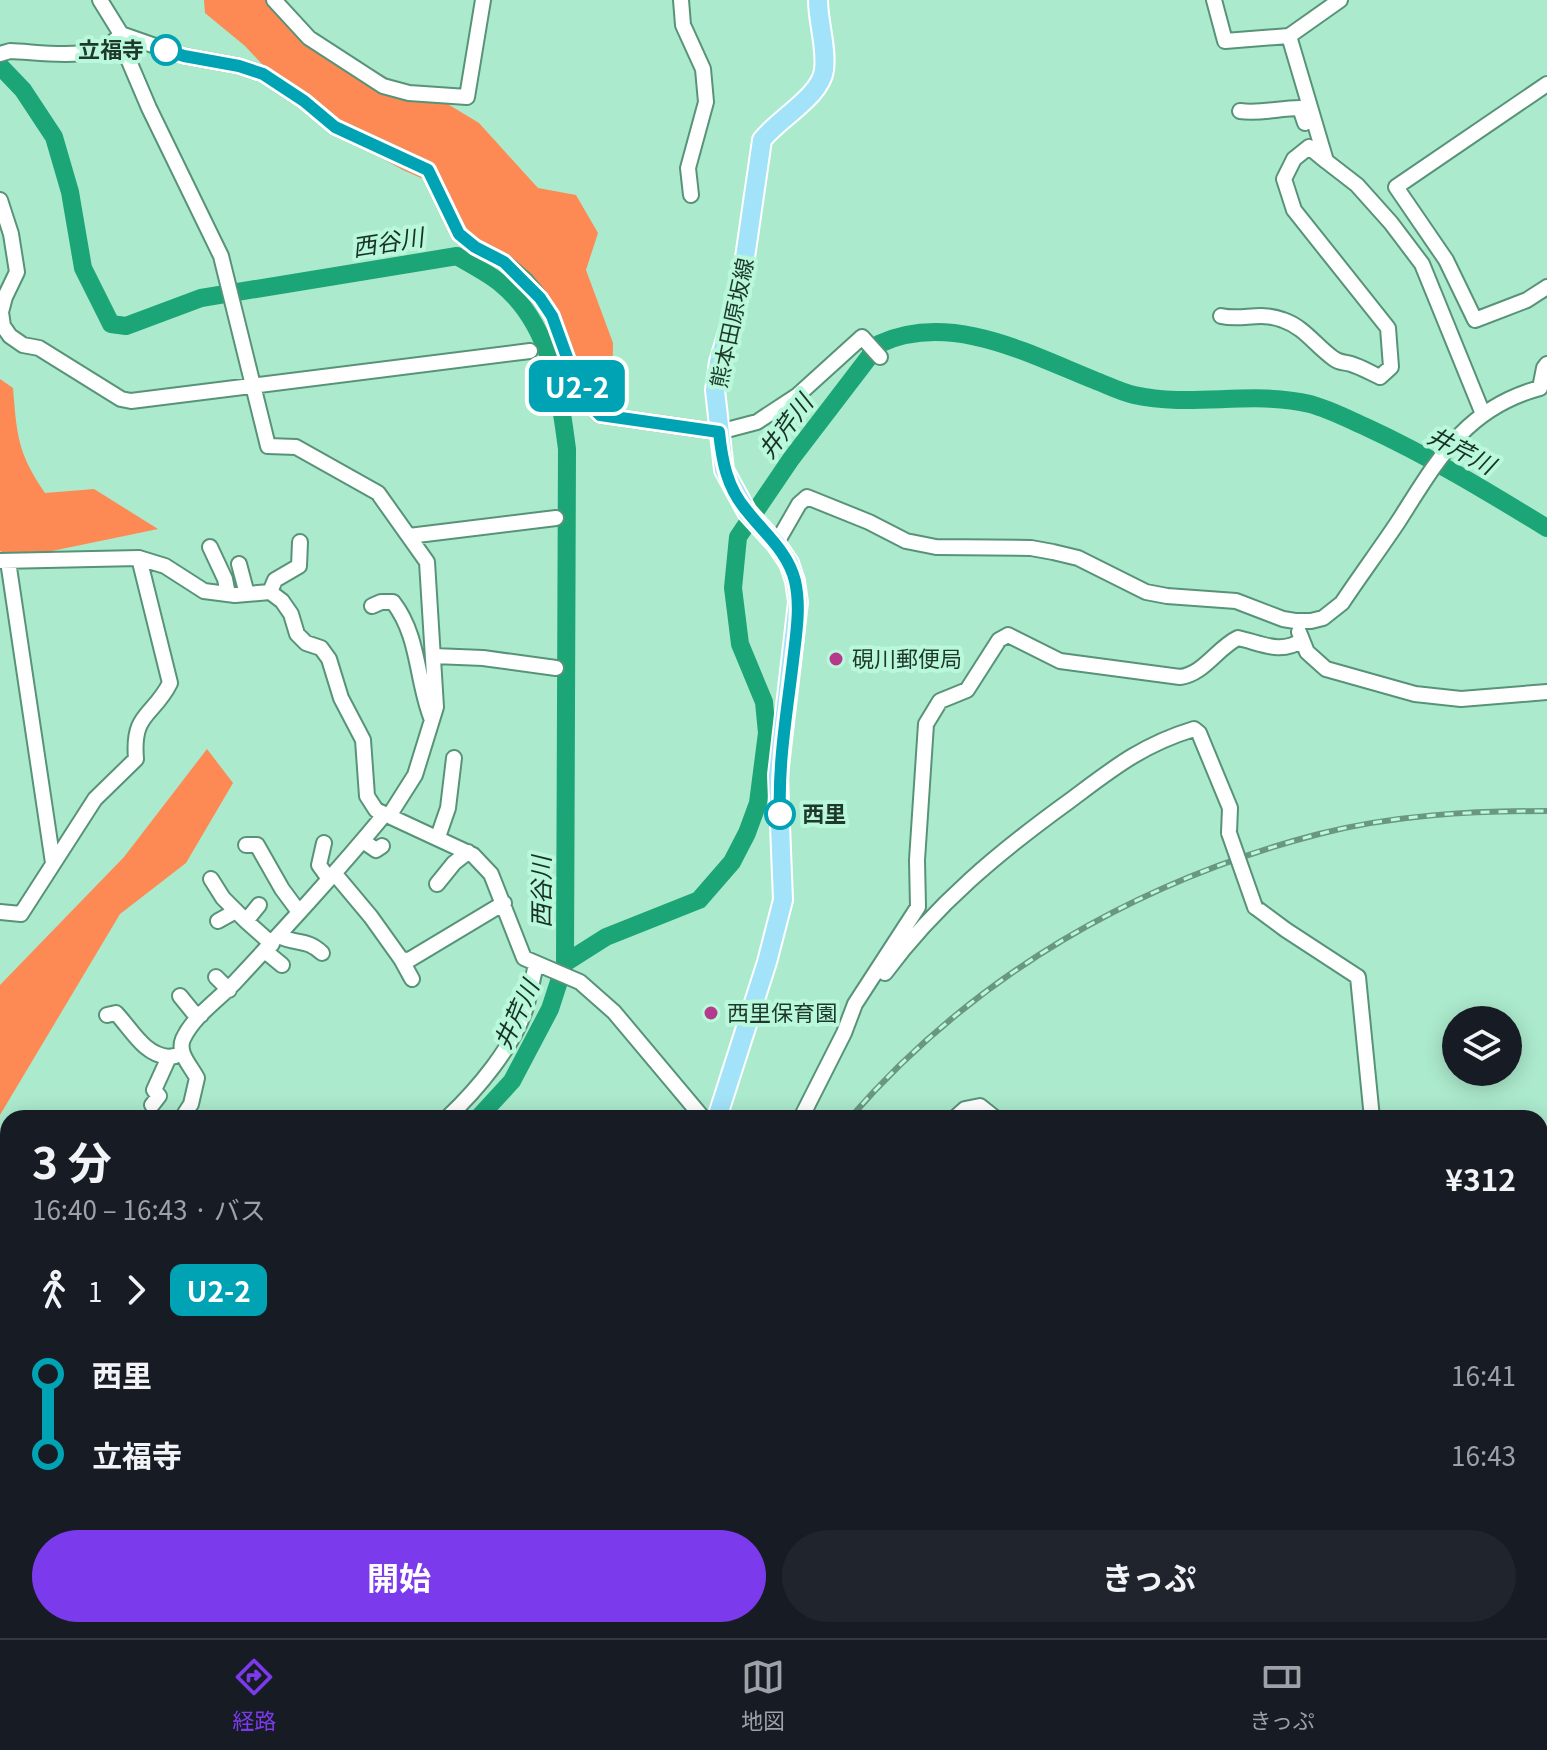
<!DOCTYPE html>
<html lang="ja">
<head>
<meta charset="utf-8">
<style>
	:root { --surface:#171b24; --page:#20242c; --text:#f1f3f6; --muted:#9ea1a6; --line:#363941; --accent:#7c3aed }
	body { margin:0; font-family:Georgia,"Noto Sans JP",serif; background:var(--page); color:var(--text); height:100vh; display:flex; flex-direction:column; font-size:30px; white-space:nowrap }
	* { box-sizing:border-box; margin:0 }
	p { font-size:26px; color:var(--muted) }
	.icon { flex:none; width:44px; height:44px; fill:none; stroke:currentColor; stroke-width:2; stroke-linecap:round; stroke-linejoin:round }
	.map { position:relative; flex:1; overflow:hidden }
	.drawer { position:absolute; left:0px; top:1110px; width:1548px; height:528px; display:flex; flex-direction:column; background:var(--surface); border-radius:24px 24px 0 0; box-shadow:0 4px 20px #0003 }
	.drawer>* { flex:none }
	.badge { padding:0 16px; border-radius:12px; font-size:28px; line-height:52px }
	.fabs { position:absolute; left:1442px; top:1006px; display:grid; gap:16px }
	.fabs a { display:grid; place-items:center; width:80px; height:80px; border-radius:50%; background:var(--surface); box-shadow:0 4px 20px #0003; font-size:40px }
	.map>.badge { position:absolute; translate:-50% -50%; box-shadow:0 0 0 4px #fff }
	.legs { display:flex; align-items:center; gap:12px; height:88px; padding:0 32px; font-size:26px }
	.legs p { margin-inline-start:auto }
	.head { display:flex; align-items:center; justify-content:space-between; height:136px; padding:0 32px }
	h1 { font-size:44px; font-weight:700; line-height:60px }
	.button { display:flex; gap:16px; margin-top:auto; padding:16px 32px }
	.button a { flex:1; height:92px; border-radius:48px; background:var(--accent); color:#fff; font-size:32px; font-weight:700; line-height:92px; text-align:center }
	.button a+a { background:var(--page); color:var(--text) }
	ul { padding:0 32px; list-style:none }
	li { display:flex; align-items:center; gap:28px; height:80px; font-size:30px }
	li i { display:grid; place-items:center; width:12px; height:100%; margin:0 10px; background:currentColor }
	li i::after { content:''; width:20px; height:20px; margin:-10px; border:6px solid; border-radius:50%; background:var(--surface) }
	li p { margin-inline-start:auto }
	li:first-child i { background:linear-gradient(#0000 50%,currentColor 0) }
	li:last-child i { background:linear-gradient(currentColor 50%,#0000 0) }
	.menu { display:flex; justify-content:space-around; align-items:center; height:112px; border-top:2px solid var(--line); background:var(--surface); font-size:22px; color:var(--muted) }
	.menu a { display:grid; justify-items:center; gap:4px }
	.menu .on { color:var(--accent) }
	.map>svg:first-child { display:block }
	.green { fill:#fd8955 }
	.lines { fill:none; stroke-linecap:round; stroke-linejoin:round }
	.river { stroke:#1ca577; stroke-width:18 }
	.minor-casing { stroke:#579378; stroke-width:18 }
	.major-casing { stroke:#fff; stroke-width:22 }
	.highway-casing { stroke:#fff; stroke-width:24 }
	.minor { stroke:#fff; stroke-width:14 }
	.major { stroke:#a3e3fa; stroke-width:18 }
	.highway { stroke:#66d1f7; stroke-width:20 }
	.rail-casing { stroke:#6a9782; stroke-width:6 }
	.rail { stroke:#b9f8da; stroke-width:3; stroke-dasharray:9; stroke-linecap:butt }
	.minor-bridge-casing { stroke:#579378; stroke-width:18; stroke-linecap:butt }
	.highway-bridge-casing { stroke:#fff; stroke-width:24; stroke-linecap:butt }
	.minor-bridge { stroke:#fff; stroke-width:14 }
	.highway-bridge { stroke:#66d1f7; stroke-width:20 }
	.line-1-casing { stroke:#fff; stroke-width:18 }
	.line-1 { stroke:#00a3b4; stroke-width:12 }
	.stop-1-dot { fill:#fff; stroke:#00a3b4; stroke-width:4 }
	.poi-dot { fill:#b53a8c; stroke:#b9f8da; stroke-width:3 }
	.labels { text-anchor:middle; stroke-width:8; stroke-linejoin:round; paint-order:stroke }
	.stop-label { font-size:22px; font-weight:bold; fill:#1e382c; stroke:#b9f8da; text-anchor:end }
	.street-label { font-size:22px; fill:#1e382c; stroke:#b9f8da }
	.poi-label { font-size:22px; fill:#1e382c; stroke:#b9f8da; text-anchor:start }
	.water-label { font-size:24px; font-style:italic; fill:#173126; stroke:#b9f8da }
</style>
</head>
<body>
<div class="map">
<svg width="1547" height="1638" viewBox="0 0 1547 1638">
	<rect width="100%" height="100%" fill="#aceacd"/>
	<path class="green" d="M204,0H278L329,48L400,84L446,103L479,123L538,188L576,195L598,233L586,270L613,343L612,416L595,412L581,382L564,327L505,265L479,246L437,185L403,170L341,136L291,95L245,46L205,13Z
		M0,379L13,388C17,435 17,452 45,493L94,489L158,529L18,558L0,551Z
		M207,749L233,783L186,863L120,914L0,1115V985L124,857Z
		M1540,1532L1547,1542V1638H1252L1221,1630H1540Z"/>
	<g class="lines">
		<path class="river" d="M0,66L23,90L54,137L70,192L83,268L111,324L126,326L201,298L457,256C470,264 486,272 499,282C550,323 559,388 567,449L565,963
			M478,1118L512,1081L550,1009L565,963L606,937L699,900L732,862L747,833L758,803L767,733L764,702L740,644L733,588L738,537L791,459L879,344C950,311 1029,354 1094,380C1107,385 1121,392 1134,395C1192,408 1252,390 1310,404C1329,409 1348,419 1366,427C1429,456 1488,492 1547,528
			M0,1404L8,1409
			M0,1468L8,1462"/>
		<defs>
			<path id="minor" d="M100,0L121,34L184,56L239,66L263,74L304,101L335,127L428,170L459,234L475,247L504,262L525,280L540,298L552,316L581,396L600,415L719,432L757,422L798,395L862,337L880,357
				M274,0L309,38L383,86L409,93L467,97L483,0
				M681,0L683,25L703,69L706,102L688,168L691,195
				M1214,0L1225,41L1289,36L1340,0
				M121,34L123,47L149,108L221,256L268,446L296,447L378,493L427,562L436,707L415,775L389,816
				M1289,36L1326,161L1357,185L1391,223L1422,264L1483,414
				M0,54L10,51C43,52 98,64 121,34
				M1547,84L1396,187L1446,260L1475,320L1527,300L1547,287
				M1240,111C1260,114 1279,108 1300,108L1305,123
				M0,200L11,234L17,272L5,297L1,312L3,326L10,336L23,345L39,348L121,399L131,401L530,351
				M1221,316C1243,321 1259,311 1283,320C1304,327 1316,346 1333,358C1339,363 1344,362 1351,364C1361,367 1371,373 1380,377L1391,367L1388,328L1294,210L1284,179L1294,159L1309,147L1326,161
				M409,536L556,518
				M776,544L799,504L807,497L869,522L906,541L936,547L1031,548L1053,552L1078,558L1146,592L1167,596L1236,601L1283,619L1295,621H1311L1323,618L1342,603C1360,576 1380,549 1398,522C1437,461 1465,408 1540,388L1544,368L1547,364
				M210,547L225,579L228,594
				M0,561L139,558L165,566L204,591L235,595L270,592L282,601L291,614L297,634L306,643L321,648L329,659L341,698L363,740L367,796L376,810L473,855L491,874L524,958L580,982L614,1012L703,1118
				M8,561L53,863
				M239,564L247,594
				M270,592L275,580L299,566L300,542
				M372,606L381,602H393C420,637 416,681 432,720
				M1299,632L1307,652L1326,669L1415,694L1461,699L1547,692
				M434,656L483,658L556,668
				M438,837L448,808L454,758
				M363,841L376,850L382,846
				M324,843L319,865L329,879
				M246,845H257L282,889L299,912
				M335,874L371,917L401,959L409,960L504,903
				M211,879L223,898L246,921
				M437,884L454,863L468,852
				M259,905L246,921L272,944
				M1255,907L1286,930L1358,977L1372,1118
				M0,912L21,914L95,799L136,759C132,712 153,717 170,683L139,558
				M218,921L236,911
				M279,936C297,945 306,938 322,953
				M265,951L282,965
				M401,959L412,979
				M885,973C936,904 999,852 1068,802C1111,770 1141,745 1194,729L1199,733L1230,808L1229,833
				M216,977L229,990
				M180,996L193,1012L201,1015
				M107,1015L116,1013C132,1030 144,1055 169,1057
				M152,1105L159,1096L154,1090L169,1057L175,1056
				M182,1118L191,1104L197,1078C191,1066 177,1053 183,1039C194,1015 220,999 237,980C287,926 337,872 384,815
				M447,1118C477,1090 514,1046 526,1007C530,993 533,978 536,964
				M801,1118L844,1033L855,1004L918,907L917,860L926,724L940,701L967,690L999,640L1008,635L1060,661L1180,677C1204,674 1217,648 1238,638C1261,643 1281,655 1302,640
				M955,1118L965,1109L980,1106L995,1118
				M1540,1174L1547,1175
				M0,1311L8,1314
				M1540,1413L1547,1432
				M0,1438L8,1432
				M0,1489L8,1483
				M298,1630L306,1638
				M885,1630L891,1638
				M1043,1630L1047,1638
				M124,1638L132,1630"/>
			<path id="major" d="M717,1118L767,962L783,900L778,775L798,602L795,581L789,563L776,544L747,512L724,470L715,390L719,362L740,292L762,140C778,119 821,96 824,70C827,47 818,23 818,0
				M504,1638L505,1630"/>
			<path id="highway" d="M0,1291L8,1294"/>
		</defs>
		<use href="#minor" class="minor-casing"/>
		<use href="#major" class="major-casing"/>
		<use href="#highway" class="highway-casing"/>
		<use href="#minor" class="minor"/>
		<use href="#major" class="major"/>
		<use href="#highway" class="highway"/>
		<defs>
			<path id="rail" d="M850,1118C973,976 1137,881 1319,834C1393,815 1471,811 1547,811
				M582,1638L586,1630"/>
		</defs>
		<use href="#rail" class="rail-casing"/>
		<use href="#rail" class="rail"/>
		<defs>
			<path id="minor-bridge" d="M1229,833L1255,907"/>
			<path id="highway-bridge" d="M574,1630L584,1638"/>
		</defs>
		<use href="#minor-bridge" class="minor-bridge-casing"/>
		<use href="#highway-bridge" class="highway-bridge-casing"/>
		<use href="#minor-bridge" class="minor-bridge"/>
		<use href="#highway-bridge" class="highway-bridge"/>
	</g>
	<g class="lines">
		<defs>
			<path id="line-1" d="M166,50L184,56L239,66L263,74L304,101L335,127L428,170L459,234L475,247L504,262L540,298L552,316L581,396L600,415L719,432C722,461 727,488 747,511C765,534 788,552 795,581C801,607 796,635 793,661C787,712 778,762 780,814"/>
		</defs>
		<use href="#line-1" class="line-1-casing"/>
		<use href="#line-1" class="line-1"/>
	</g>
	<g class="stop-1-dot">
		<circle cx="166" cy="50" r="14"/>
		<circle cx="780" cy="814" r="14"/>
	</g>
	<g class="poi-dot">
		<circle cx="836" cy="659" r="8"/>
		<circle cx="711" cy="1013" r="8"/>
	</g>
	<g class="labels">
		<g class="stop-label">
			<text x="144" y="58">立福寺</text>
			<text x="802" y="822" text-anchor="start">西里</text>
		</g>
		<g class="street-label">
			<text transform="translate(732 323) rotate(-78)" y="8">熊本田原坂線</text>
		</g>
		<g class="poi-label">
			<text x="852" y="667">硯川郵便局</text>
			<text x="727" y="1021">西里保育園</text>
		</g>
		<g class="water-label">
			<text transform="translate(388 243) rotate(-9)" y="8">西谷川</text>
			<text transform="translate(786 427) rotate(-53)" y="8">井芹川</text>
			<text transform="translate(1461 451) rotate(28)" y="8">井芹川</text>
			<text transform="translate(542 892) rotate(-90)" y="8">西谷川</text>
			<text transform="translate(517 1015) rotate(-65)" y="8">井芹川</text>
		</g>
	</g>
</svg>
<div class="fabs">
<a><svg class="icon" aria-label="layers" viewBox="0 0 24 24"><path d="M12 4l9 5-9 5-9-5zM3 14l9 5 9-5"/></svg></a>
</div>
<b class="badge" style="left:577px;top:386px;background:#00a3b4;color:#fff">U2-2</b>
<section class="drawer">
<div class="head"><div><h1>3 分</h1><p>16:40 – 16:43 · バス</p></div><b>¥312</b></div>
<div class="legs"><svg class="icon" aria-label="walk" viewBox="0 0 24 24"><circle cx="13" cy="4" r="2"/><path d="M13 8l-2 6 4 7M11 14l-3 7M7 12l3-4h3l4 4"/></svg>1<svg class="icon" aria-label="forward" viewBox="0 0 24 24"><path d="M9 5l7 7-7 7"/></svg><b class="badge" style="background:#00a3b4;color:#fff">U2-2</b></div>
<ul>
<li><i style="color:#00a3b4"></i><b>西里</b><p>16:41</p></li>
<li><i style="color:#00a3b4"></i><b>立福寺</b><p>16:43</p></li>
</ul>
<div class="button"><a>開始</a><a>きっぷ</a></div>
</section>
</div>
<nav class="menu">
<a class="on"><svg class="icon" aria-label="directions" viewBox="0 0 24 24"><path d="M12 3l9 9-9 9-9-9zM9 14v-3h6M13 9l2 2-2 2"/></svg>経路</a>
<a><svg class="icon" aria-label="map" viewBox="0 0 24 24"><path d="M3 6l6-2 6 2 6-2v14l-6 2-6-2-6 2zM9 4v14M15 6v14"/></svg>地図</a>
<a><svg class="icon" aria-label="tickets" viewBox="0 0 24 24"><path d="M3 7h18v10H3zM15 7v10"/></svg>きっぷ</a>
</nav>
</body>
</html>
